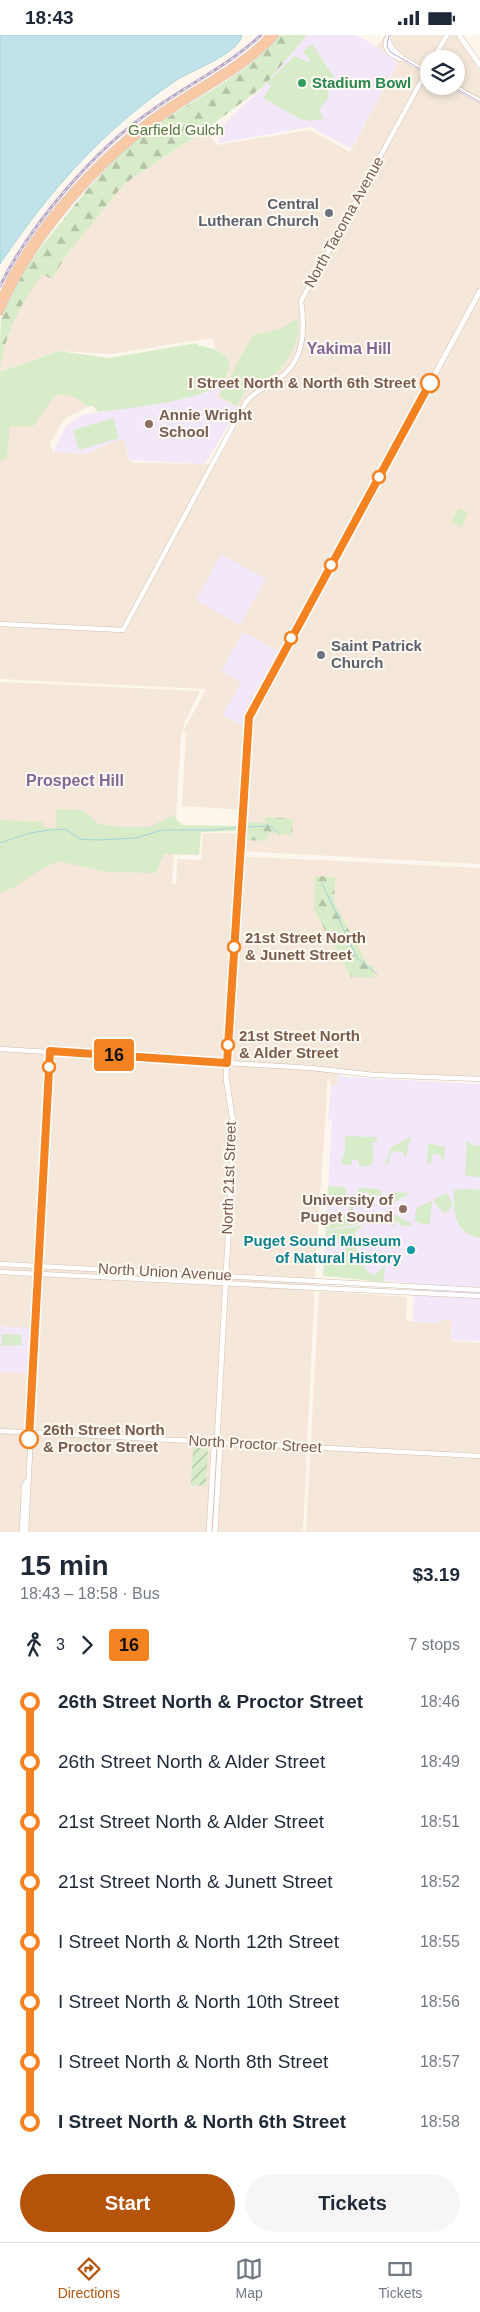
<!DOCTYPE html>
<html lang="en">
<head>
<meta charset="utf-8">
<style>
	:root { --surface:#fff; --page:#f6f6f7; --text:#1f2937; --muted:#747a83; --line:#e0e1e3; --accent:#b45309 }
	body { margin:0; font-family:Helvetica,sans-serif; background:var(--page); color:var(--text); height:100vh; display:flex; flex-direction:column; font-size:19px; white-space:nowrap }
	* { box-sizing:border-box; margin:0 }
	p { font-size:16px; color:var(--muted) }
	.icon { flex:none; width:28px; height:28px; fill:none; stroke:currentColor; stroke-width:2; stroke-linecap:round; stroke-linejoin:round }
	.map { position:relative; height:1497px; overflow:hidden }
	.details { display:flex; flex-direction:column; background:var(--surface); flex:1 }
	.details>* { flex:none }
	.badge { padding:0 10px; border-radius:4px; font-size:18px; line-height:32px }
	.fabs { position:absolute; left:420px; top:15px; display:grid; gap:10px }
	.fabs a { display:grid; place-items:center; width:45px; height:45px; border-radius:50%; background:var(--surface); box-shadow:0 2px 8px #0003; font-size:25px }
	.map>.badge { position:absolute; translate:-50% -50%; box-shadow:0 0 0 2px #fff }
	.legs { display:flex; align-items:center; gap:8px; height:55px; padding:0 20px; font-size:16px }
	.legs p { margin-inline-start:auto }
	.head { display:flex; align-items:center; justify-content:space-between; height:85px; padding:0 20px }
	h1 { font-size:28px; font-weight:700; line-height:38px }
	.button { display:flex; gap:10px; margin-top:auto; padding:10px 20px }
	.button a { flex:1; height:58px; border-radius:30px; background:var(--accent); color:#fff; font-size:20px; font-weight:700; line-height:58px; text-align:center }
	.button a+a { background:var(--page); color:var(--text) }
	ul { padding:0 20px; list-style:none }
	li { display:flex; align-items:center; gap:18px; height:60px; font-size:19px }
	li i { display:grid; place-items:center; width:8px; height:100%; margin:0 6px; background:currentColor }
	li i::after { content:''; width:12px; height:12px; margin:-6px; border:4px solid; border-radius:50%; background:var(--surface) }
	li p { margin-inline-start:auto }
	li:first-child i { background:linear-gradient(#0000 50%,currentColor 0) }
	li:last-child i { background:linear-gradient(currentColor 50%,#0000 0) }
	.status { display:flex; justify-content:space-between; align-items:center; height:35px; padding:0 25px; background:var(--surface); direction:ltr }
	.status svg { height:14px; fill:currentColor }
	.tabs { display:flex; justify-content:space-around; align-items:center; height:70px; border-top:1px solid var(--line); background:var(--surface); font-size:14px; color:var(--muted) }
	.tabs a { display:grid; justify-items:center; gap:2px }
	.tabs .selected { color:var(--accent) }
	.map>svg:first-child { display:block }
	.residential { fill:#f5e8da; fill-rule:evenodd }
	.education { fill:#f3e8fa }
	.green { fill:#d8ecc9 }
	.forest { fill:url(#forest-firs) }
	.garden { fill:url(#garden-furrows) }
	.water { fill:#bfe3e8; stroke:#a5d3da }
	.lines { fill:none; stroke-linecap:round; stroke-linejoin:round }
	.stream { stroke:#a5d3da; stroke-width:1 }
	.tertiary-casing { stroke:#d1beb0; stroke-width:5.5 }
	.secondary-casing { stroke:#d6c0b0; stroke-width:6 }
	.trunk-casing { stroke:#dad1cd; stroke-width:7 }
	.tertiary { stroke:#fff; stroke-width:4.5 }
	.secondary { stroke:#fff; stroke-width:5 }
	.trunk { stroke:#f9c8a4; stroke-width:5.5 }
	.tram { stroke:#b9a8c9; stroke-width:1 }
	.rail-casing { stroke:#b9a8c9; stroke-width:3 }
	.rail { stroke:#fffaf3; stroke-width:1; stroke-dasharray:4; stroke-linecap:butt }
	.line-1-casing { stroke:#fff; stroke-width:11 }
	.line-1 { stroke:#f58220; stroke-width:8 }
	.leisure-dot { fill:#2e9e5b; stroke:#fffaf3; stroke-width:2 }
	.worship-dot { fill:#6b7280; stroke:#fffaf3; stroke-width:2 }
	.stop-1-dot { fill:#fff; stroke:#f58220; stroke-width:2.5 }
	.education-dot { fill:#8d6e63; stroke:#fffaf3; stroke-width:2 }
	.culture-dot { fill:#0f9aa8; stroke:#fffaf3; stroke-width:2 }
	.labels { text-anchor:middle; stroke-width:4; stroke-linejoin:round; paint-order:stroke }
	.leisure-label { font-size:15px; font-weight:bold; fill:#27864d; stroke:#fffaf3; text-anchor:start }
	.park-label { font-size:15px; fill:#537a41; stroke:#fffaf3 }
	.worship-label { font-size:15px; font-weight:bold; fill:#5b616d; stroke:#fffaf3; text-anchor:end }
	.street-label { font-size:15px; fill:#7a5c4d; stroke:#fffaf3 }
	.stop-label { font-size:15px; font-weight:bold; fill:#7a5c4d; stroke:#fffaf3; text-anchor:start }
	.education-label { font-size:15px; font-weight:bold; fill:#785e54; stroke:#fffaf3; text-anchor:start }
	.culture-label { font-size:15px; font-weight:bold; fill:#0d838f; stroke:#fffaf3; text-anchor:end }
	.neighbourhood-label { font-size:16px; font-weight:bold; fill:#846695; stroke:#fffaf3 }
</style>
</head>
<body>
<div class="status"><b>18:43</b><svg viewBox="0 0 49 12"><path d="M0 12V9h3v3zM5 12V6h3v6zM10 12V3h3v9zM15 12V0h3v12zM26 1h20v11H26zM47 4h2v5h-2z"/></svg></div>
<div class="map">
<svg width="480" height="1497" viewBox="0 0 480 1497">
	<defs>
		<pattern id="forest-firs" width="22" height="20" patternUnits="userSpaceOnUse" patternTransform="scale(1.25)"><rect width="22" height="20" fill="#d8ecc9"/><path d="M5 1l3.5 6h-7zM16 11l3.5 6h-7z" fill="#b4c2a5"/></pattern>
		<pattern id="garden-furrows" width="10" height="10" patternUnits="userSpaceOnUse" patternTransform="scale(1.25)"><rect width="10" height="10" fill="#d8ecc9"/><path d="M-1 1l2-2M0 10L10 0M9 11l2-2" fill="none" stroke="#b4c2a5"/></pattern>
	</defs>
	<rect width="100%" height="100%" fill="#fdf6ec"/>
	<path class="residential" d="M385,0H460L480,30V829L242,816L245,775L182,771L186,698L183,697L206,654L0,644V426L7,424L9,390L34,391L55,360L68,359L78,363L88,372L65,383L50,408L53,417L86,418L120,404L126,407L128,422L132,428L216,429L244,379L214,366L229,338L228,330L222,318L215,313L212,303L111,319L58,316L0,337L3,312L19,272L42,238L53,243L65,222L124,149L205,95L217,110L310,95L350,117L398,28L377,12ZM429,24H456V51H429Z
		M0,647L199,656V659L185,686L181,701L172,849H176L177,824L201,825L203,798H237L236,821L480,833V1047L338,1039L337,1050H331L328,1041L316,1225L303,1497H0Z
		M319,1256L407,1262L406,1286L440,1288V1285L452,1286L451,1306L480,1308V1497H306Z"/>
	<path class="education" d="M307,0H356L377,12L398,28L351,114L311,92L218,108L224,89L264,51Z
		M221,348L223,349L216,361L238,374L205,429L129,425L126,407L120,404L86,419L53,417L66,391L82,380L182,364L207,357Z
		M221,519L266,544L240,590L196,565Z
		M243,597L278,616L244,677L243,692L223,680L241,647L221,636Z
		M338,1039L346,1042L480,1049V1306L451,1305L452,1286L440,1285V1288L413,1287L414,1248L323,1241L332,1086L328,1085L331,1050H337Z
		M0,1291L30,1293L27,1338L0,1337Z"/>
	<path class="green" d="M312,9L338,48L328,52L329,63L319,74L322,82L326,83L311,86L300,84L263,63L271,51L267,48L294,21L311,28L307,21L308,20L306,21L303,16Z
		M299,283L298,299L293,314L287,325L278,337L246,355L237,371L219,361L253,300L280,294Z
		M197,308L198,311C218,311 241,325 223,346C204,367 126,373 98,377L93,371L88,372C77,362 70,359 55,360L34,391H10L7,424L0,426V337L59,316L109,323Z
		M113,383L119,403L79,415L73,395Z
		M458,473L468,478L461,493L451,487Z
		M56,774L82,775L98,789L120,792H150L172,780L183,790L236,791V796L201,797L199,820L164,819L156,838L106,837L58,826L38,836L13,853L0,858V785L43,787V792L56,793Z
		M345,1101L377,1102V1106L366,1111L373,1109V1126L370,1131H359L358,1125H352V1130L341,1129L345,1115Z
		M411,1102L406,1121H404L403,1117L393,1116L389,1122V1129H385L391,1112Z
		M467,1105L474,1111L480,1110V1142L465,1141Z
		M428,1108L445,1112L444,1127L440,1120L432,1119L431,1129L427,1128Z
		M328,1151L346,1152L345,1167L332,1166L330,1170H327Z
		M358,1153L379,1154L384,1164H382L381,1161L374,1160L373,1168H368L369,1158L358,1157Z
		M465,1154L480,1155V1203C454,1198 453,1177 454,1155Z
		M390,1157L411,1158L387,1171L385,1169L386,1161Z
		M447,1158L453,1170L448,1176L444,1178L434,1167V1164Z
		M432,1166L430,1188L426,1190L415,1187L416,1173Z
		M350,1167H353L352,1186L364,1188L326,1195L327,1178L348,1179Z
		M387,1175L411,1188V1191H401L398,1187L395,1186L394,1193L386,1177Z
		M364,1190L355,1197L357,1217L355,1228L364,1231C373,1244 376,1241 385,1229L384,1247L323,1241L324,1225L339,1231L345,1229L346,1207L337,1204L332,1212L325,1214L326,1196Z
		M2,1299L21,1300L22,1310L1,1311Z"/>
	<path class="forest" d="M280,0H307L264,51L205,95L124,149L65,222L52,244L42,239C20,271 5,297 0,336C0,322 0,297 1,284C12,245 38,216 63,185C89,152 117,117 152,93C194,63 248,40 280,0Z
		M265,782L293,784L292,800L268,798L267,806L247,805L248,787L265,788Z
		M315,841L335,842L334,867L367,929L374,931V943L351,942L314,875Z"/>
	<path class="garden" d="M198,1413L208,1414L206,1451L191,1450L193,1414Z"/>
	<path class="water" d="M0,0H242C239,19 191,35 175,46C103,95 48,157 0,229Z"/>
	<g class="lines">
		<path class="stream" d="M245,792L271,791L280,800
			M0,808L30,798L50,795L65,794L80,804L97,805L136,803L162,795H214L241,792
			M322,848L357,923L377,939"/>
		<defs>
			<path id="tertiary" d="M388,2C389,19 413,29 427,37
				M386,5C384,16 392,20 400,24H403
				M433,24L447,0
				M453,51L480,66
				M0,589L123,595L246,367C255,356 266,352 278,344C305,326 305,295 301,266L429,32
				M0,1014L311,1033L374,1040L480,1044
				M0,1229L480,1255
				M0,1237L480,1261
				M0,1396L480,1421
				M22,1497L24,1451L27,1446
				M26,1497L50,1017"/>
			<path id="secondary" d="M459,0L480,30
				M209,1497L214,1412L217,1407L234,1093L226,1043L249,682L480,256
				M215,1497L220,1414L217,1407"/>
			<path id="trunk" d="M0,265C30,195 102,117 165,74C200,50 241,31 270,0
				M0,277C33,201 98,126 166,79C203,53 246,34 276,0"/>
		</defs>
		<use href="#tertiary" class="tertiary-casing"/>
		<use href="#secondary" class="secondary-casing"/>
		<use href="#trunk" class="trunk-casing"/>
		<use href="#tertiary" class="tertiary"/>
		<use href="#secondary" class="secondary"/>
		<use href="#trunk" class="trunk"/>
		<path class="tram" d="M389,0L387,11L390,17L429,39
			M451,51L480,67"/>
		<defs>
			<path id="rail" d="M0,251C30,190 94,115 151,76C187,50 228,31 261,0"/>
		</defs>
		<use href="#rail" class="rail-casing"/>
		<use href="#rail" class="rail"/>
	</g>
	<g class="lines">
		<defs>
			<path id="line-1" d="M29,1404L50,1016L227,1028L249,682L430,348"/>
		</defs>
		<use href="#line-1" class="line-1-casing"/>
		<use href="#line-1" class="line-1"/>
	</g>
	<circle class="leisure-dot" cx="302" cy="48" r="5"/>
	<g class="worship-dot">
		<circle cx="329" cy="178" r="5"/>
		<circle cx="321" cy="620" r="5"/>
	</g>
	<g class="stop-1-dot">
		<circle cx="430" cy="348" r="9"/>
		<circle cx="379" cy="442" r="6"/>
		<circle cx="331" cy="530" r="6"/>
		<circle cx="291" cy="603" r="6"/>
		<circle cx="234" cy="912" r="6"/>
		<circle cx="228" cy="1010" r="6"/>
		<circle cx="49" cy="1032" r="6"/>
		<circle cx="29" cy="1404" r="9"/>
	</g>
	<g class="education-dot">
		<circle cx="149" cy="389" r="5"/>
		<circle cx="403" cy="1174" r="5"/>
	</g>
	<circle class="culture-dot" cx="411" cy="1215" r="5"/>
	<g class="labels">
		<g class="leisure-label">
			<text x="312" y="53">Stadium Bowl</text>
		</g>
		<g class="park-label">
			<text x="176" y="100">Garfield Gulch</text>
		</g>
		<g class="worship-label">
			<text x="319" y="174">Central<tspan x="319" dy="17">Lutheran Church</tspan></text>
			<text x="331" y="616" text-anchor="start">Saint Patrick<tspan x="331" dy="17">Church</tspan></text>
		</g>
		<g class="street-label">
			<text transform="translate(344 187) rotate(-61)" y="5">North Tacoma Avenue</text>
			<text transform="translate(229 1143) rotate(-88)" y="5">North 21st Street</text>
			<text transform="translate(165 1237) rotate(3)" y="5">North Union Avenue</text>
			<text transform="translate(255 1409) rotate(3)" y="5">North Proctor Street</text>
		</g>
		<g class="stop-label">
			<text x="416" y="353" text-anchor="end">I Street North &amp; North 6th Street</text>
			<text x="245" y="908">21st Street North<tspan x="245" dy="17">&amp; Junett Street</tspan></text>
			<text x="239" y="1006">21st Street North<tspan x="239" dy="17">&amp; Alder Street</tspan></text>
			<text x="43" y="1400">26th Street North<tspan x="43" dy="17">&amp; Proctor Street</tspan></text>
		</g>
		<g class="education-label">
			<text x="159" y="385">Annie Wright<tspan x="159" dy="17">School</tspan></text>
			<text x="393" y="1170" text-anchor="end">University of<tspan x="393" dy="17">Puget Sound</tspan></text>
		</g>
		<g class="culture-label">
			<text x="401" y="1211">Puget Sound Museum<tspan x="401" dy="17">of Natural History</tspan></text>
		</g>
		<g class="neighbourhood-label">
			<text x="349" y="319">Yakima Hill</text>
			<text x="75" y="751">Prospect Hill</text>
		</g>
	</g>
</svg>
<div class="fabs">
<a><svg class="icon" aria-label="layers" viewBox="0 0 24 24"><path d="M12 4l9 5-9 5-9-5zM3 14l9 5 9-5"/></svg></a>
</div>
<b class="badge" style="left:114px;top:1020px;background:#f58220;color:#111">16</b>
</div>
<section class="details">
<div class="head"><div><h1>15 min</h1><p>18:43 – 18:58 · Bus</p></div><b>$3.19</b></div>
<div class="legs"><svg class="icon" aria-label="walk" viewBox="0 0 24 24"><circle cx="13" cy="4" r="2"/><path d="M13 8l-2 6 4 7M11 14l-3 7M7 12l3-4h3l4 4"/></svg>3<svg class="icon" aria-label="forward" viewBox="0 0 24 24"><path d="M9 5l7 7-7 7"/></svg><b class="badge" style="background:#f58220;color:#111">16</b><p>7 stops</p></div>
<ul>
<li><i style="color:#f58220"></i><b>26th Street North &amp; Proctor Street</b><p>18:46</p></li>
<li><i style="color:#f58220"></i><span>26th Street North &amp; Alder Street</span><p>18:49</p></li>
<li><i style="color:#f58220"></i><span>21st Street North &amp; Alder Street</span><p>18:51</p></li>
<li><i style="color:#f58220"></i><span>21st Street North &amp; Junett Street</span><p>18:52</p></li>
<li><i style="color:#f58220"></i><span>I Street North &amp; North 12th Street</span><p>18:55</p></li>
<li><i style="color:#f58220"></i><span>I Street North &amp; North 10th Street</span><p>18:56</p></li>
<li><i style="color:#f58220"></i><span>I Street North &amp; North 8th Street</span><p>18:57</p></li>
<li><i style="color:#f58220"></i><b>I Street North &amp; North 6th Street</b><p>18:58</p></li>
</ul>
<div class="button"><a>Start</a><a>Tickets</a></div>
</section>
<nav class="tabs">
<a class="selected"><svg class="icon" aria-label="directions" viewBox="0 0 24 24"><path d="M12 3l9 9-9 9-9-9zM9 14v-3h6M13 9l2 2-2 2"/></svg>Directions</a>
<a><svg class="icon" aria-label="map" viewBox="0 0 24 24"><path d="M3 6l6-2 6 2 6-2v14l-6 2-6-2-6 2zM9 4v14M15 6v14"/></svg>Map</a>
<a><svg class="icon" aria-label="tickets" viewBox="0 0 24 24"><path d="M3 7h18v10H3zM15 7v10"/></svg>Tickets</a>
</nav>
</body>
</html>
